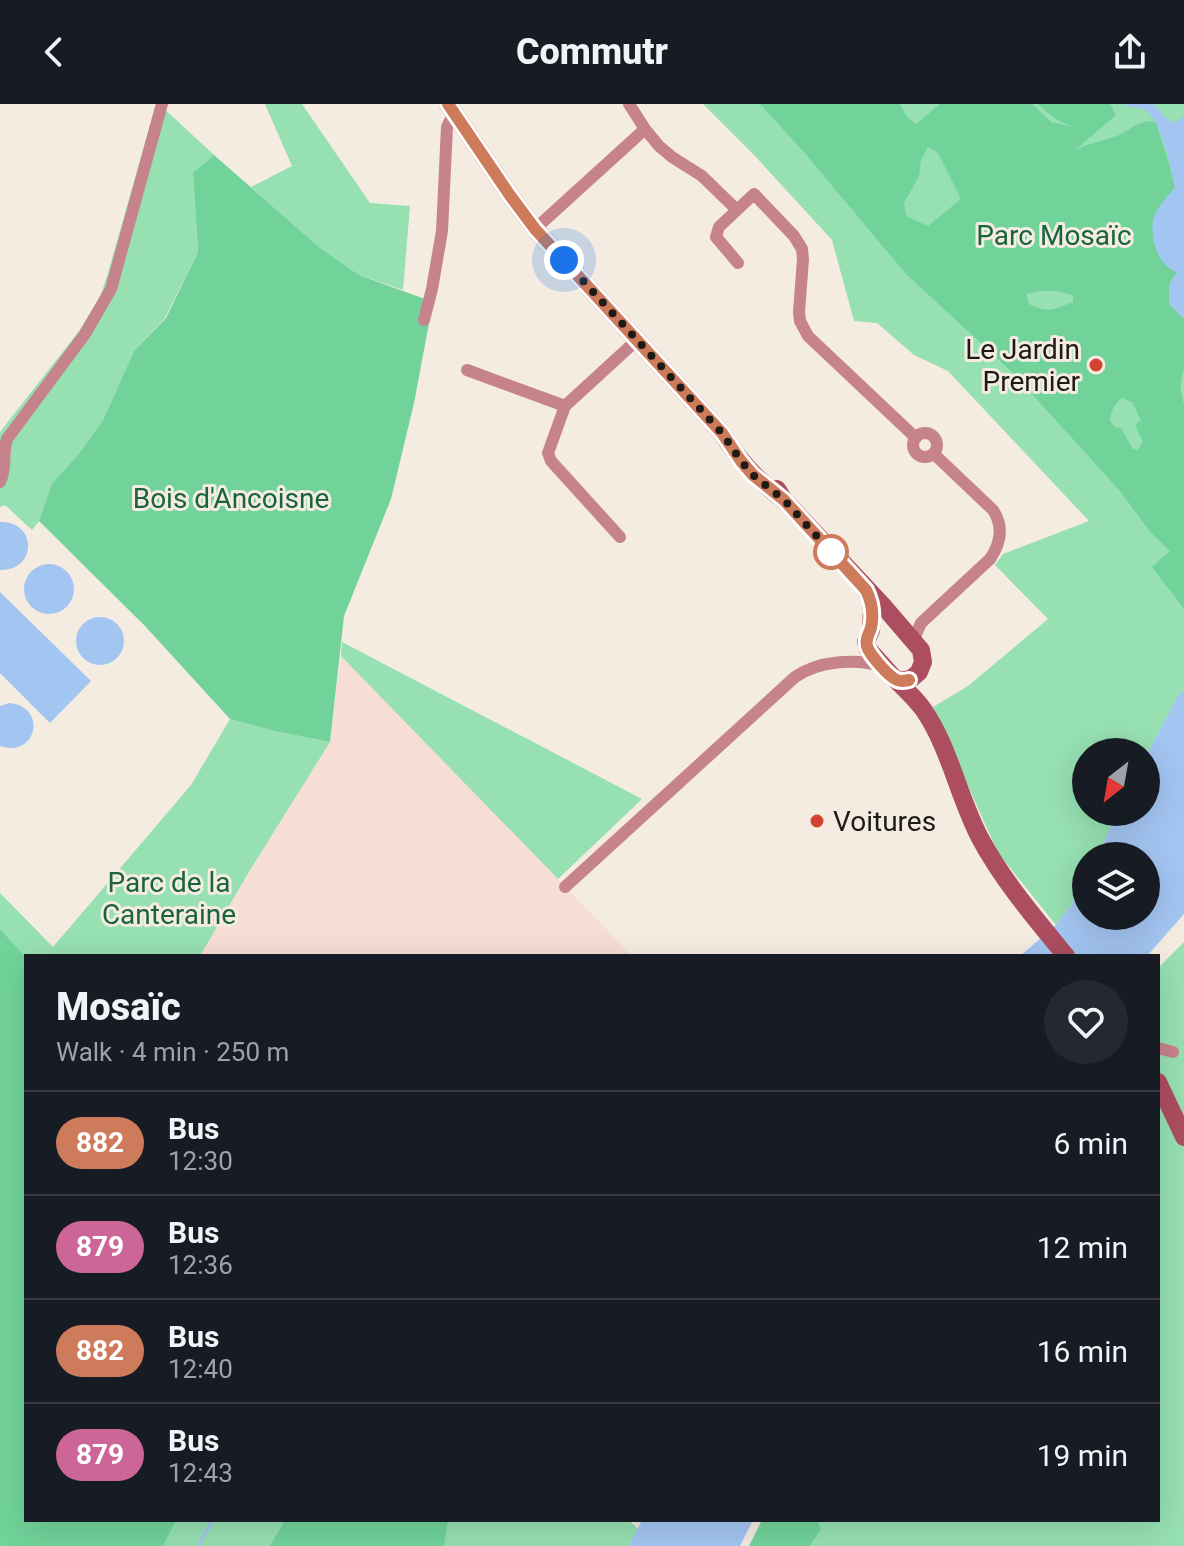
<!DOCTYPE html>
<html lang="en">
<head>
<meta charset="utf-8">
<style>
	:root { --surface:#171b24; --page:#242831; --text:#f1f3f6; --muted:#9ea1a6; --line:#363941 }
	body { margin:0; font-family:Roboto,sans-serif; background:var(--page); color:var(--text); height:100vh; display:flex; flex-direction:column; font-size:30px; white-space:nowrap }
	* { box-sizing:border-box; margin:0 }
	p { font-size:26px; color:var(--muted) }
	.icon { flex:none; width:44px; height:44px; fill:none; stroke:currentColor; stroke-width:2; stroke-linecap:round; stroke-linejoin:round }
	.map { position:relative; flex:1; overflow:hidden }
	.side { position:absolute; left:24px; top:850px; width:1136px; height:568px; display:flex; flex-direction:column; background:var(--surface); border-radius:0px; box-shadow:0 8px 32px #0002 }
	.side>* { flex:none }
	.badge { padding:0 16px; border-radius:26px; font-size:28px; line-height:52px }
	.needle { width:52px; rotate:211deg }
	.tools { position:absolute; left:1072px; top:634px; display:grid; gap:16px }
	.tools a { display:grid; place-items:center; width:88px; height:88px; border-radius:50%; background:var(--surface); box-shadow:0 8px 32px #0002; font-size:40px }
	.you { position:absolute; width:40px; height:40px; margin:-20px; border:6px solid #fff; border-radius:50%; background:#1a73e8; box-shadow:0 0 0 12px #1a73e833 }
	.map>.badge { position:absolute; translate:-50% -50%; box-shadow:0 0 0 4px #fff }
	.round { display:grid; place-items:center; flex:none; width:84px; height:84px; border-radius:42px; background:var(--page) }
	.headline { display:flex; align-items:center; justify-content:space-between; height:136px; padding:0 32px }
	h1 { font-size:38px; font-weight:800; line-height:60px }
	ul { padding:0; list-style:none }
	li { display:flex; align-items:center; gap:24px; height:104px; padding:0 32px; border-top:2px solid var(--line) }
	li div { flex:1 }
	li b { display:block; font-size:30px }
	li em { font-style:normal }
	li .badge { min-width:88px; font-weight:700; text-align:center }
	header { display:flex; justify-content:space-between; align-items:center; height:104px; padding:0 32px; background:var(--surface); font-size:36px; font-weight:800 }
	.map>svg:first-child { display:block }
	.industrial { fill:#f6ddd5 }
	.green { fill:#96e0b2 }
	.forest { fill:#71d39a; fill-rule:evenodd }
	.water { fill:#a3c5f2 }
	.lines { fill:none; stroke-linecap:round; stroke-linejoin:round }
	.stream { stroke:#a3c5f2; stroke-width:3 }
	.street { stroke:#c6838c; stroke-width:12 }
	.secondary { stroke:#ac4e5f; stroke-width:18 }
	.line-casing { stroke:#fff; stroke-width:18 }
	.line { stroke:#ce7b5c; stroke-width:12 }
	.walk { stroke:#1e1b17; stroke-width:8; stroke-dasharray:0 14.4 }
	.poi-dot { fill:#d14530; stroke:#f4ebe1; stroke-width:3 }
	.stop-dot { fill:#fff; stroke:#ce7b5c; stroke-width:4 }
	.labels { text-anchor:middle; stroke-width:6; stroke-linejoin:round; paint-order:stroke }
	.park-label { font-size:28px; fill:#1b633e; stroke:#f4ebe1 }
	.poi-label { font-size:28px; fill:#1e1b17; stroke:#f4ebe1; text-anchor:end }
</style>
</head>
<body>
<header><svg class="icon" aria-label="back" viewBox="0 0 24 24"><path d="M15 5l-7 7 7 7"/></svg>Commutr<svg class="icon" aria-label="share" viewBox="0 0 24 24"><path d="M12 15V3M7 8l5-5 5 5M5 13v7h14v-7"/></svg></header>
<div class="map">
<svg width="1184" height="1442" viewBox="0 0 1184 1442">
	<rect width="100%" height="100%" fill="#f4ebe1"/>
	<path class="industrial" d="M341,552L430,642L632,852H200L247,771L330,638Z"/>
	<path class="green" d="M156,0H159L214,51L193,70L198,148L165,214L134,247L103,316L77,352L52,379L39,417L32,426L5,401L0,403V328L79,227L100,193L108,169Z
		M265,0H302L370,99L410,102L403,186L359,171L319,143L251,83L292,62Z
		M703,0H1184V585L1177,595L1146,652V648H1086V708H1118L1097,752H1086V775L1075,796L1056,821L998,749L933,603L968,582L1048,515L995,461L1003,450L1089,417L948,267L914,251L877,219L854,217L832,136L755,52Z
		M342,538L642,695L558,775L341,552Z
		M230,615L274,627L330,638L247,771L200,852H26V1416H629L638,1425L629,1442H0V789L53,843L191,681Z
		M1184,838V1442H810L820,1425L817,1416H1158V864Z"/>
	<path class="forest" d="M760,0H900L907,13L916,20L940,0H1032L1051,18L1078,24C1062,20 1050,12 1038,0H1110L1116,11L1075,46C1088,40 1101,37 1114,33C1129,29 1138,14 1156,18L1170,63L1175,84L1162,99L1177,168L1169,200L1184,215V266C1179,278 1180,288 1184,300V505L1152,463L1170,447L1151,429L1120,387L1011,267L906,170L803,47ZM928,43L938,49L961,95L928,122L906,112L904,99L919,72L921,56ZM1039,187H1057L1073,191V198C1054,205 1049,210 1029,200L1026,190ZM1122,294L1132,298L1141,316L1135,321L1143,338L1138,346L1133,345L1121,324L1115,323L1110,317C1111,306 1114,301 1122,294Z
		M214,51L319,143L359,171L433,198L414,299L391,395L344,512L330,638L274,627L230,615L145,522L39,417L52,379L77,352L103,316L134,247L166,214L198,148L193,69Z
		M0,825L26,854V1416H176L163,1442H0Z
		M285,1416H448L444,1442H270Z
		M762,1416H817L821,1425L810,1442H749Z"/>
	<path class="water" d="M1124,0H1154L1165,13L1174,19L1184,12V215L1169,200V180L1177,168C1159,163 1150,136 1153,117C1155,105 1167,93 1175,84C1171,64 1162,17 1145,6C1140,3 1132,3 1126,2Z
		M0,418C38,417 37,467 0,466Z
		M24 485a25 25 0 1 1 50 0a25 25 0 1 1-50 0Z
		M0,488L91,577L50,619L0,569Z
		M76 537a24 24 0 1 1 48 0a24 24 0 1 1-48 0Z
		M1184,585V810L1147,852H1020L1056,821L1075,796L1086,775V812H1146V752H1097L1118,708H1146V652L1177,594Z
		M9,599C48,602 37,655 0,642V602Z
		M642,1416H753L740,1442H629Z"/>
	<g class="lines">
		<path class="stream" d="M198,1442L213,1416"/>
		<path class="street" d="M629,0L645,25L659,42L672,53L702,72L737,106L719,123L716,133L738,159
			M737,106L754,90L794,132L802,145L803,155L799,208L800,217L808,232L916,334
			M535,125L645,25
			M424,216L432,185L442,127L447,23L451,15L456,12
			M467,266L565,302
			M913 341a12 12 0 1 1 24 0a12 12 0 1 1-24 0Z
			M0,378C7,365 2,350 7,335L85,230L111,185L162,0
			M620,433L551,357L548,349L565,302L637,236
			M915,540L916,530L921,519L990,455C1001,439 1004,423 993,406L934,350
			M565,783L795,573C818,557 855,554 881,562
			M1158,944L1173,948"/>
		<path class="secondary" d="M448,0L509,90L535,125L722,329C740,358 757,376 784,396
			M777,385L784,396L885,504L921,546L923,558L919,568L912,574L902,577L894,574L868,545L866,538L871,526L872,506L871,497L866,486
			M894,574C904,584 915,594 923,605C950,644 958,692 980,734C1003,777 1035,814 1066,852
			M1158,978L1184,1033"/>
	</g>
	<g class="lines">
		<defs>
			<path id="line" d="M448,0L509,90L535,125L722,329L741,357L753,371L784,396L866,486C872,498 874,510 871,524C869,530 865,535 867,542C869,550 889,573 897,576C902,578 904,577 909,576"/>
		</defs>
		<use href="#line" class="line-casing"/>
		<use href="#line" class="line"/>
		<path class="walk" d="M564,156L722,329L741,357L753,371L784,396L831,448"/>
	</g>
	<g class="poi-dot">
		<circle cx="1096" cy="261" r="8"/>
		<circle cx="817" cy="717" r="8"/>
	</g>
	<circle class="stop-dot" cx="831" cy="448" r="16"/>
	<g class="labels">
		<g class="park-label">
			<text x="1054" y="141">Parc Mosaïc</text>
			<text x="231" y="404">Bois d'Ancoisne</text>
			<text x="169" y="788">Parc de la<tspan x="169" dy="32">Canteraine</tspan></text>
		</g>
		<g class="poi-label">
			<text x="1080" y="255">Le Jardin<tspan x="1080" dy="32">Premier</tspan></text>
			<text x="833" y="727" text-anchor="start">Voitures</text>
		</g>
	</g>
</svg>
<div class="tools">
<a><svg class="needle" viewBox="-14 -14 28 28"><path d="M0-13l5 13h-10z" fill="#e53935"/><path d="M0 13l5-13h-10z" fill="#9ea1a6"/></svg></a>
<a><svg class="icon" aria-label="layers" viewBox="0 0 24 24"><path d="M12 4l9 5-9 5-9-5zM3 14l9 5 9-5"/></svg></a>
</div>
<div class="you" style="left:564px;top:156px"></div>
<section class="side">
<div class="headline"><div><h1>Mosaïc</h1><p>Walk · 4 min · 250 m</p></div><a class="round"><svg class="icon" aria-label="heart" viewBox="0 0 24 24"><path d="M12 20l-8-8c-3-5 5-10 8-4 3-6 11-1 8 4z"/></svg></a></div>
<ul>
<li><span class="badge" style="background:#ce7b5c;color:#fff">882</span><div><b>Bus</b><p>12:30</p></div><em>6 min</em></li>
<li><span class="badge" style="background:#c69;color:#fff">879</span><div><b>Bus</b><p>12:36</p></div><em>12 min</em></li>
<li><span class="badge" style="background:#ce7b5c;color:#fff">882</span><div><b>Bus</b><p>12:40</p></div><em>16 min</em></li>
<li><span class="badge" style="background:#c69;color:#fff">879</span><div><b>Bus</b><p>12:43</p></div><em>19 min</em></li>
</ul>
</section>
</div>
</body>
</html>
